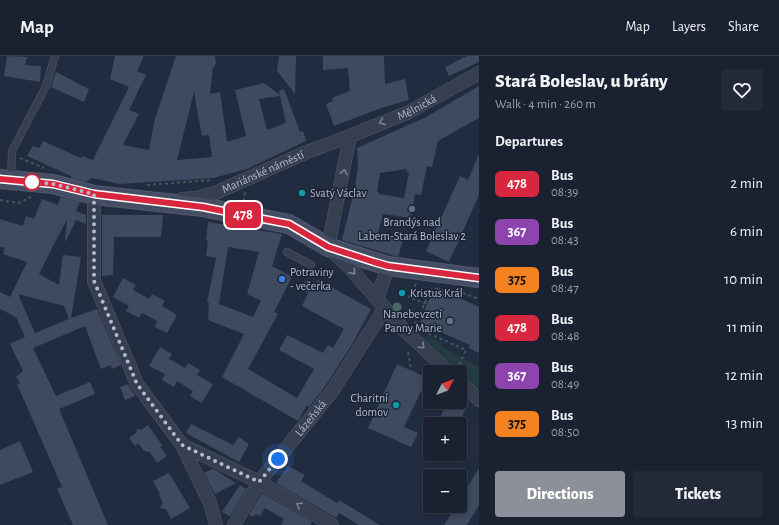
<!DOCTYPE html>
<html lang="en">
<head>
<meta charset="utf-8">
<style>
	:root { --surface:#1a2130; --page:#232938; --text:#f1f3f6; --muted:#9fa3ab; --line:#383e4c; --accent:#8c9099 }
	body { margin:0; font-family:"Alegreya Sans",sans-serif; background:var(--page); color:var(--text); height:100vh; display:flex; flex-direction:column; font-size:15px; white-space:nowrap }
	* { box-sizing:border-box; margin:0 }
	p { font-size:13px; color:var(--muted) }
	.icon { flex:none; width:22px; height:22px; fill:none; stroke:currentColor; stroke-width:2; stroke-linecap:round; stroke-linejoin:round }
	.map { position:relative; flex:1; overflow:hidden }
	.drawer { display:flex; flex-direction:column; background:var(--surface); width:300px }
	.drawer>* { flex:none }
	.badge { padding:0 8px; border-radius:6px; font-size:14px; line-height:26px }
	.needle { width:26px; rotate:48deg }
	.tools { position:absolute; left:423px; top:309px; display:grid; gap:8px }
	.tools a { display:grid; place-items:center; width:44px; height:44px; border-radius:4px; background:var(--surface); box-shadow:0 2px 6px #0003,0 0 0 1px var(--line); font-size:20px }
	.you { position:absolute; width:20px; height:20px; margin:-10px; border:3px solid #fff; border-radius:50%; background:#1a73e8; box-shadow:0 0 0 6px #1a73e833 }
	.map>.badge { position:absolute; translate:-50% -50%; box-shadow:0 0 0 2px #fff }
	h2 { padding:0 16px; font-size:15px; line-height:36px }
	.round { display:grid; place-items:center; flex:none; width:42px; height:42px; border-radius:4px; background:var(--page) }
	.headline { display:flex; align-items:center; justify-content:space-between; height:68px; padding:0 16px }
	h1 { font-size:19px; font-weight:800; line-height:30px }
	.action { display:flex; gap:8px; margin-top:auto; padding:8px 16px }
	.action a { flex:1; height:46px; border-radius:4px; background:var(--accent); color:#fff; font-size:16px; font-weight:800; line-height:46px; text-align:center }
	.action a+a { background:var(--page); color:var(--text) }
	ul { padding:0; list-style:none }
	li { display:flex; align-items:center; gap:12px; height:48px; padding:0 16px }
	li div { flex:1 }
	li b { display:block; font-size:15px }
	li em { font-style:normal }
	li .badge { min-width:44px; font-weight:700; text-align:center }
	header { display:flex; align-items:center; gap:24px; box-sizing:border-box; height:56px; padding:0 20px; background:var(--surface); border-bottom:1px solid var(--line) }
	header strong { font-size:19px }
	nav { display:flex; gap:22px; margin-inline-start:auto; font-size:14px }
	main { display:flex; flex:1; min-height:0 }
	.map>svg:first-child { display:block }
	.grass { fill:#243b41 }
	.building { fill:#3e4a60; fill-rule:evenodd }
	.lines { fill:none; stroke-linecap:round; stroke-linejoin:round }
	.lane-casing { stroke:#515a6b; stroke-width:8 }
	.street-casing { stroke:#515a6b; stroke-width:14 }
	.secondary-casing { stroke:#515a6b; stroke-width:20 }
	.path { stroke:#42585e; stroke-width:2; stroke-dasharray:3 3; stroke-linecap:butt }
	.lane { stroke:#363f50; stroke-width:7 }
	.street { stroke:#363f50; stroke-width:13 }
	.secondary { stroke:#444d63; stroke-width:18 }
	.tree { fill:#486b5f }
	.oneway { stroke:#7a8394 }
	.line-casing { stroke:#fff; stroke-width:9 }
	.line { stroke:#d7263d; stroke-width:6 }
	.walk { stroke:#b2bacb; stroke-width:4; stroke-dasharray:0 7.2 }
	.stop-dot { fill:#fff; stroke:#d7263d; stroke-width:2 }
	.culture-dot { fill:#0f9aa8; stroke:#1b2435; stroke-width:1.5 }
	.service-dot { fill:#5c6f8a; stroke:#1b2435; stroke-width:1.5 }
	.shop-dot { fill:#3f7fe0; stroke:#1b2435; stroke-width:1.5 }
	.worship-dot { fill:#6b7280; stroke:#1b2435; stroke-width:1.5 }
	.labels { text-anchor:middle; stroke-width:3; stroke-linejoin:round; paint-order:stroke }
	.street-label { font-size:12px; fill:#b2bacb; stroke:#1b2435 }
	.poi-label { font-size:12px; fill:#b2bacb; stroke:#1b2435; text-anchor:start }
</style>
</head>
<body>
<header>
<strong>Map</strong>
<nav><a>Map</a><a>Layers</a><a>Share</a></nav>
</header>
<main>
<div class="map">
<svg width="479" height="469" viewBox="0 0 479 469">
	<rect width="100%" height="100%" fill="#222c40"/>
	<path class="grass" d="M429,280L442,287L441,290L479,311V334L423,281Z"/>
	<path class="building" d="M7,0L27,1L25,9L41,10L40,26L4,20Z
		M115,0H144L137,15L146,19L129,54L139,58L123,89L149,94L154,66L176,0H215L216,6L214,12L213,11L210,38L220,36L227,86L246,80L235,34L264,27L280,39L279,35L284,33L300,76L303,75L306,85L247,113L213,122L120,128L92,122L86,126L71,122V120L27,100L33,90L39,92L43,85L81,102L82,100L93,104L129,31L110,23ZM194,36L202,80L209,79L212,101L177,104ZM280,40L286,67L267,74L259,43Z
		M279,0H296L295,38L277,15Z
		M323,0H384L385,28L405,23L409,44L381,52L334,70L326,48L333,45L332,42L350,35L348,12L323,14Z
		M467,0H479V6L449,20L445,11Z
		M56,16L89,33L84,46L51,31Z
		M479,30V62L438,85L432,111L427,110L421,139L415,138L411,162L383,158L378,177L403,184L398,201L342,184L355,132L358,110L357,92L426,61ZM407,113V116H409L404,142L379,138V136H377L380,117Z
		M479,98V139L449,206L426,195L460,120L468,124Z
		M61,141L80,146L76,155L86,159V168L76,164L66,185H65L67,163L39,218L59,229L63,199L81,201L71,262L97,253L121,309L112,313L111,309L101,313L85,270L33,292L56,340L90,326L95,338L59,353L108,469H73L57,433L62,431L17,328L20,327L16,321L23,315L10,288L25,281L16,261L0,253V236L10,241L27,206L3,198L5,192L0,191V163L23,170L26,160L34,163L42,143L58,149ZM18,238L64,250L69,263L35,277Z
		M102,159H163L161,181H114L113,219L102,220Z
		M208,166L282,178L272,210L292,221L274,256L278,258L248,313L297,342L314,313L279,294L287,279L323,297L328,289L333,292L344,273L302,250L308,237L300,233L306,224L315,229L318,224L371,253L351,290L326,329L309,351L307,349L298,365L222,321L244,278L208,264L209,247L207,246L216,202L206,200L208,185L206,184ZM228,191L259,196L247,238L261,245L253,261L219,248Z
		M123,222L136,229L133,234L149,243L152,238L165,245L162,250L177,259L167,277L155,271L157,265L142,257L139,262L126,255L129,250L113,241Z
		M436,231L479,251V297L469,292L470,289L420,267L427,248Z
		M160,291L172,298L169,303L185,312L188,307L200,314L197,319L213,328L202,347L190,340L193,335L177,325L174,331L162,324L165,318L149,310Z
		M397,308L430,323V339L421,335L404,371L418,377L411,391L368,372Z
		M128,328L135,340L125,344L120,331Z
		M447,346H469L461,363L457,361L453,368H437Z
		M191,368L233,389L239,381L249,388L239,406L186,377Z
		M148,369L162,389L160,391L167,400L157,407L150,396L144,395L138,387L135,390L129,382L136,377L137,373L141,374Z
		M20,385L33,416L0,429V394Z
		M288,410L305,419L301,425L337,447L339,444L380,469H359L339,457L336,462L276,427Z
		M479,412V449L467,469H444L456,450H460V443Z
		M213,413L217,415L236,427L215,438L204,417Z
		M169,417L190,452L171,463L166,453L160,452L163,447L159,439L160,438L153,425Z
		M240,429L246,433L230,460L222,456Z
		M262,437L312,466L310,469H281L284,463L265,452L260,460L255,458L253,461L249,459Z"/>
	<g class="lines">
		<defs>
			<path id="lane" d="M11,124L12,95L46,30L55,0
				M287,196L311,209"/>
			<g id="street">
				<path d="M350,80L328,191L349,211L403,273L449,316"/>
				<path d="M94,139V225L137,328L182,389L210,447L216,469"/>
				<path id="s1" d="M182,143L197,142L215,137L307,96L350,80L409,56L479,17"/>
				<path d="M377,243L388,210"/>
				<path d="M460,326L479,344"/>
				<path d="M182,389L259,426L332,469"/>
				<path id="s2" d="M234,469L259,426L333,334L385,252"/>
			</g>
			<path id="secondary" d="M0,123L53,128L94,139L203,151L242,159L289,168L328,191L388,210L479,222"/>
		</defs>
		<use href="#lane" class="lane-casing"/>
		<use href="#street" class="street-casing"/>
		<use href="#secondary" class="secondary-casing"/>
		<path class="path" d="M20,102L44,112
			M147,129L212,124
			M0,144L19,147L31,141
			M244,145L245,136
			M416,228L409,241L427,248
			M457,235L479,243
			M415,268L432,232
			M423,275L466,294L459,309
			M408,296L411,313"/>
		<use href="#lane" class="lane"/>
		<use href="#street" class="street"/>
		<use href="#secondary" class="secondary"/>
	</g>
	<circle class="tree" cx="397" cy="251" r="4.5"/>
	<defs><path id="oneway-chevron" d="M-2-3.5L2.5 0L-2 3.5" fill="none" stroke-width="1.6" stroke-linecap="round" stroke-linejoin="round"/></defs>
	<g class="oneway">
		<use href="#oneway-chevron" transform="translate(382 66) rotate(158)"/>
		<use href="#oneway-chevron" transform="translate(344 116) rotate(-81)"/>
		<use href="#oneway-chevron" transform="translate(353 216) rotate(49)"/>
		<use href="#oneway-chevron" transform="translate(422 290) rotate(43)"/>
		<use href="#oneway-chevron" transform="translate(299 449) rotate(-150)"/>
	</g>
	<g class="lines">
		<defs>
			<path id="line" d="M0,123L53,128L94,138L203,151L258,162L289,168L328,191L374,206L388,210L479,222"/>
		</defs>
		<use href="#line" class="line-casing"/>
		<use href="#line" class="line"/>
		<path class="walk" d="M32,126L53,128L94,138V225L137,328L182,389L259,426L278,403"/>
	</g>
	<circle class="stop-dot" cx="32" cy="126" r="8"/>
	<g class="culture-dot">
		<circle cx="302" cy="137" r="4"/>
		<circle cx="402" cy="237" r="4"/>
		<circle cx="396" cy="349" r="4"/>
	</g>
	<circle class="service-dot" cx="412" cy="153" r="4"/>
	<circle class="shop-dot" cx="282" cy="223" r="4"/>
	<circle class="worship-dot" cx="450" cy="265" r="4"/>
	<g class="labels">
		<g class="street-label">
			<text dy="4" stroke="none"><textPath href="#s1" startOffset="253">Mělnická</textPath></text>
			<text dy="4" stroke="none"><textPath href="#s1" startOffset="86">Mariánské náměstí</textPath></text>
			<text dy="4" stroke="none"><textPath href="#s2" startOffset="132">Lázeňská</textPath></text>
		</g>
		<g class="poi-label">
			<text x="310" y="141">Svatý Václav</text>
			<text x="412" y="170" text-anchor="middle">Brandýs nad<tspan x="412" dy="14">Labem-Stará Boleslav 2</tspan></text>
			<text x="290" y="220">Potraviny<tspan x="290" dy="14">- večerka</tspan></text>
			<text x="410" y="241">Kristus Král</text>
			<text x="442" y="262" text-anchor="end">Nanebevzetí<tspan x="442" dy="14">Panny Marie</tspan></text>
			<text x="388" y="346" text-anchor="end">Charitní<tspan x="388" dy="14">domov</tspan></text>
		</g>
	</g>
</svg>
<div class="tools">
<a><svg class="needle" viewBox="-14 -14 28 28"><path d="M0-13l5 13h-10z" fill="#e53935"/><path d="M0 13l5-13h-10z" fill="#9fa3ab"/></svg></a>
<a>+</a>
<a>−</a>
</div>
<div class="you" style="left:278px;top:403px"></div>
<b class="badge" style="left:243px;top:159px;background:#d7263d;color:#fff">478</b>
</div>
<section class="drawer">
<div class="headline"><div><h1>Stará Boleslav, u brány</h1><p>Walk · 4 min · 260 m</p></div><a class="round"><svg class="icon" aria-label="heart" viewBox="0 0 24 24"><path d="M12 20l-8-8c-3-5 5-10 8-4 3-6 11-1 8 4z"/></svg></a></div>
<h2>Departures</h2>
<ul>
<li><span class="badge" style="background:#d7263d;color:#fff">478</span><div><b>Bus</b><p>08:39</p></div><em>2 min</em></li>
<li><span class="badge" style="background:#8e44ad;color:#fff">367</span><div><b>Bus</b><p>08:43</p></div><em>6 min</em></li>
<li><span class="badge" style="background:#f58220;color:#111">375</span><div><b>Bus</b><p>08:47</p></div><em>10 min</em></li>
<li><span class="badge" style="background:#d7263d;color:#fff">478</span><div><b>Bus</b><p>08:48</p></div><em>11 min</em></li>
<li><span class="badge" style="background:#8e44ad;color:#fff">367</span><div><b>Bus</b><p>08:49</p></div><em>12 min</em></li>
<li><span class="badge" style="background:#f58220;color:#111">375</span><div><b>Bus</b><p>08:50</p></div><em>13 min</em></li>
</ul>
<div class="action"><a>Directions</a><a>Tickets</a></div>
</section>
</main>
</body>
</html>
